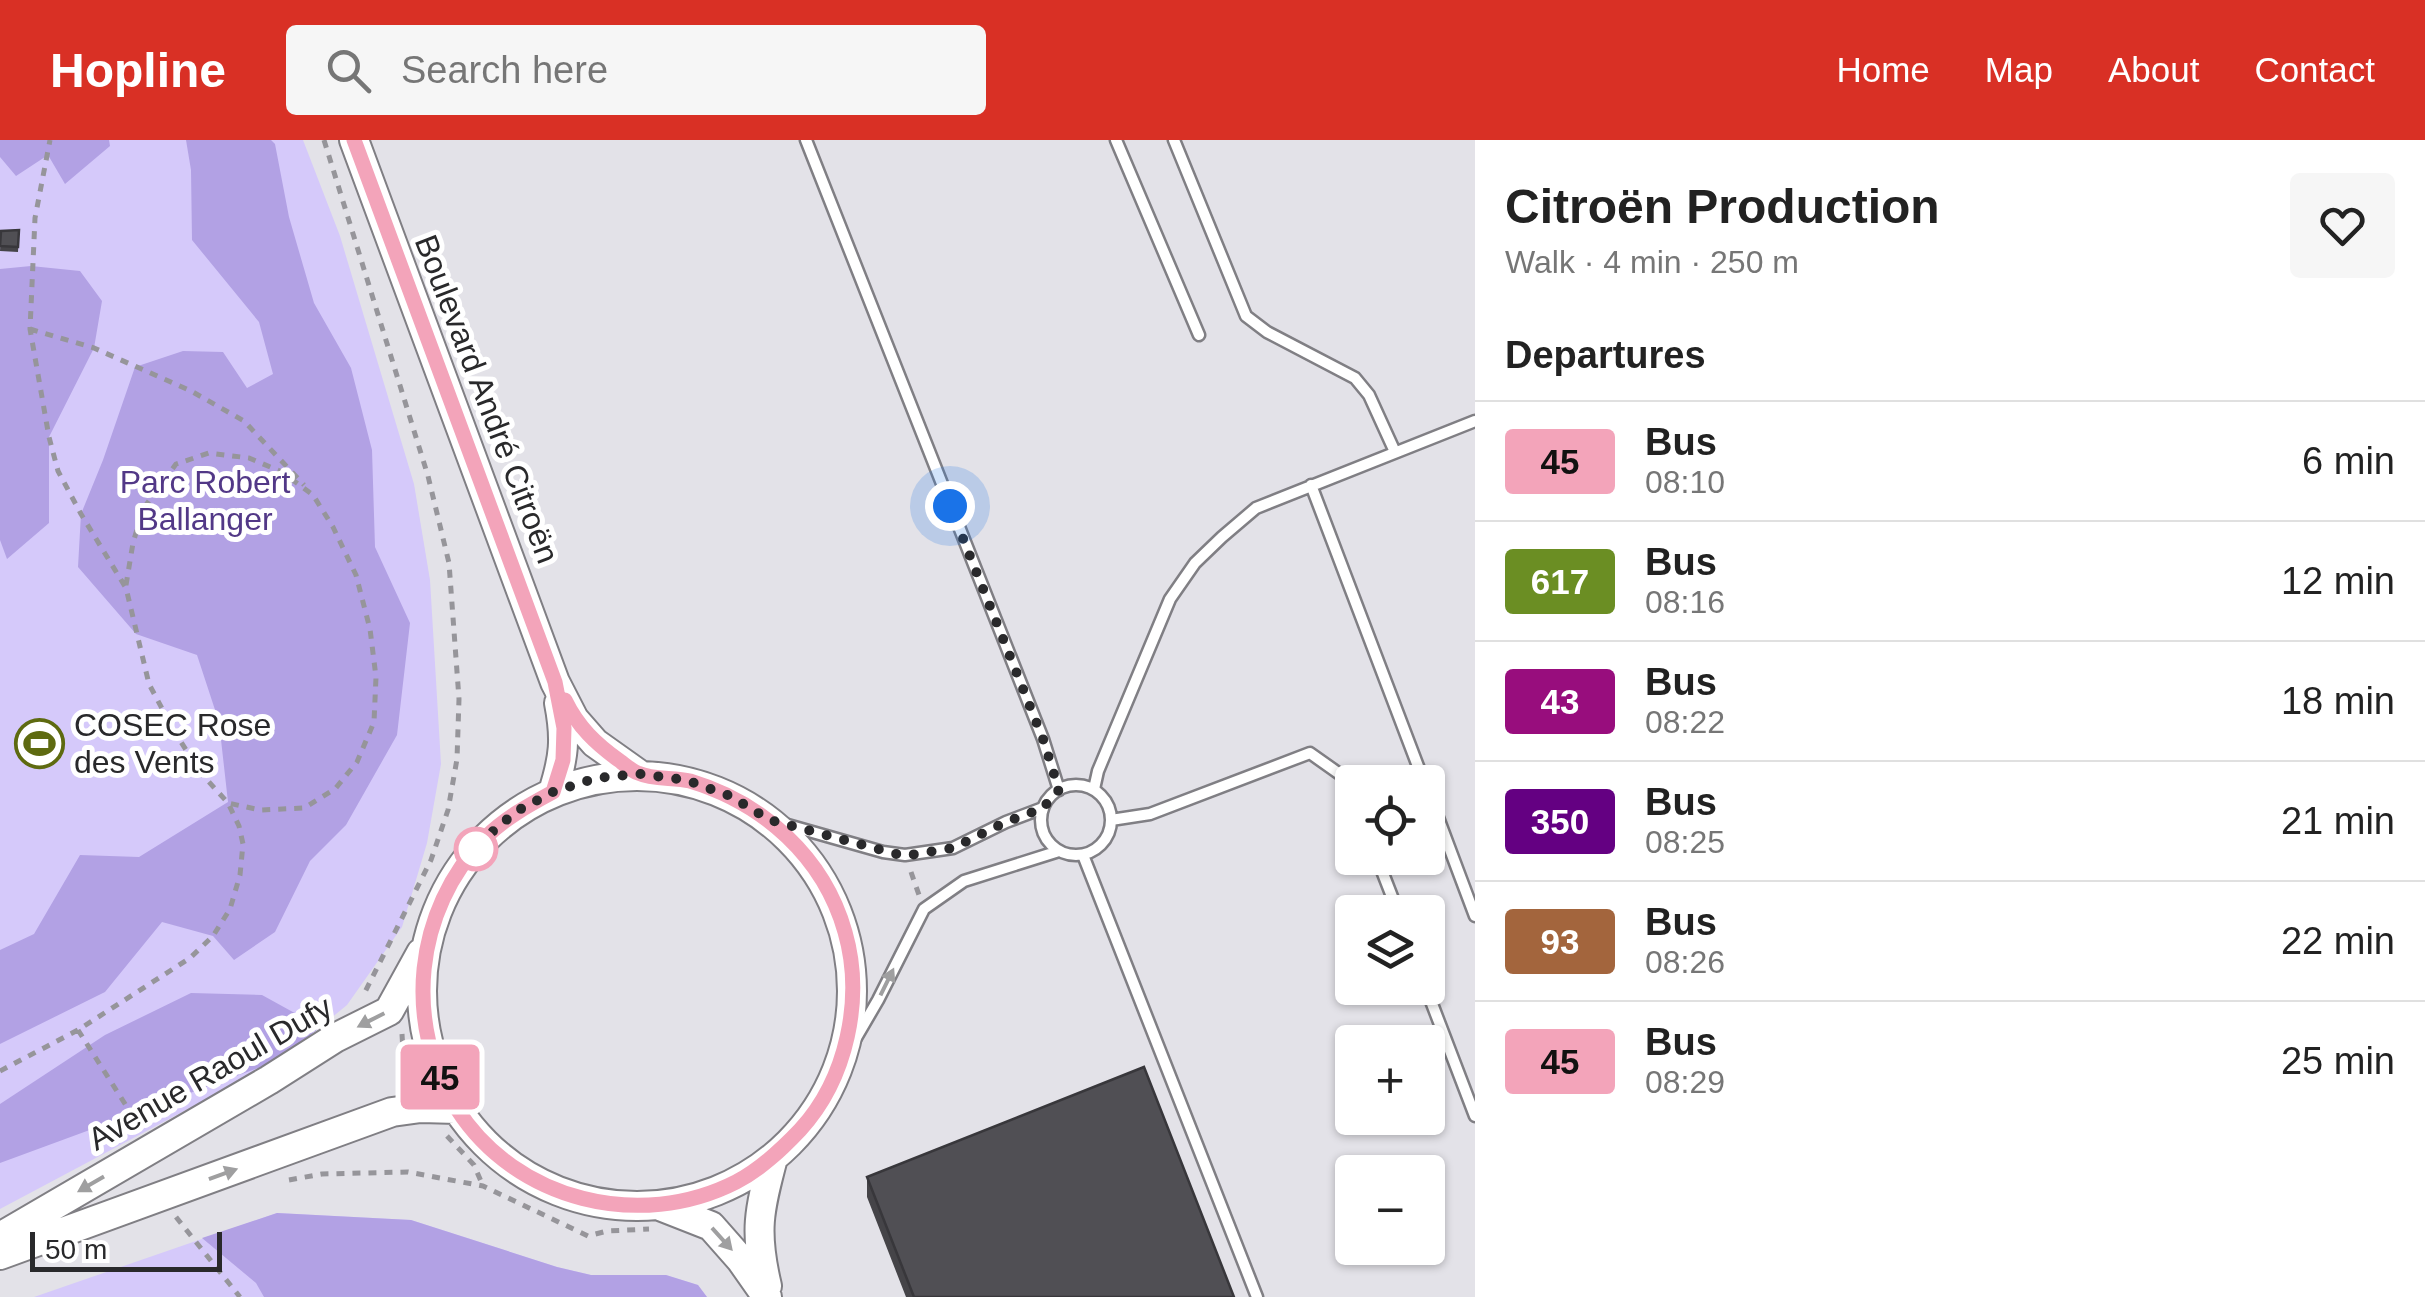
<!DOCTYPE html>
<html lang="en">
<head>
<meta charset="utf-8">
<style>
	:root { --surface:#fff; --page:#f6f6f6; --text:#222; --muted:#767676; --line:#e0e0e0; --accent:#d93025 }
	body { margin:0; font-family:Arial,sans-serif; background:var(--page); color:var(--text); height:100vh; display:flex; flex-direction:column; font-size:38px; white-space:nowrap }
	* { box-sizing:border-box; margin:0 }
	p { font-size:32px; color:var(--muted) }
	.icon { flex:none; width:55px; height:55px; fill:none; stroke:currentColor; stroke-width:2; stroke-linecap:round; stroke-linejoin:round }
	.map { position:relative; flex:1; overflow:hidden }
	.side { display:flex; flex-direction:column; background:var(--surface); width:950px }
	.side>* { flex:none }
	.badge { padding:0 20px; border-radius:8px; font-size:35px; line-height:65px }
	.controls { position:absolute; left:1335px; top:625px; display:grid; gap:20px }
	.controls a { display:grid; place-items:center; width:110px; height:110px; border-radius:10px; background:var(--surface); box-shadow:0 2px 8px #0004; font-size:50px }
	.scale { position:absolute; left:30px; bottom:25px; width:192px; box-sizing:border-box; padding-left:10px; border:5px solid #29292b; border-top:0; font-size:28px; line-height:35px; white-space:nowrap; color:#29292b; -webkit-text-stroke:8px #fff; paint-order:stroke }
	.you { position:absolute; width:50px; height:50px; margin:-25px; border:8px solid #fff; border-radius:50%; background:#1a73e8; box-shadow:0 0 0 15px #1a73e833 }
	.map>.badge { position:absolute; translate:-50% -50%; box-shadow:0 0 0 5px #fff }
	h2 { padding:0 30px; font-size:38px; line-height:90px }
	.round { display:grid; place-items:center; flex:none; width:105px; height:105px; border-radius:10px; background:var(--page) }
	.overview { display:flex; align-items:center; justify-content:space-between; height:170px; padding:0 30px }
	h1 { font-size:48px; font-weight:700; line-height:75px }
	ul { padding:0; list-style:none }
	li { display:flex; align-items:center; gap:30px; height:120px; padding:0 30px; border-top:2px solid var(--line) }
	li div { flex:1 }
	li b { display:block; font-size:38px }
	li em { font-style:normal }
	li .badge { min-width:110px; font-weight:700; text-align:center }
	header { display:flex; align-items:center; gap:60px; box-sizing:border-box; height:140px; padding:0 50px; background:var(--accent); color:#fff }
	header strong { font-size:48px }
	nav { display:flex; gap:55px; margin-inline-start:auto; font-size:35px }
	.search { width:700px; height:90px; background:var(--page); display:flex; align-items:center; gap:25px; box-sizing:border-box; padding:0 35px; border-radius:10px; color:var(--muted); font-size:38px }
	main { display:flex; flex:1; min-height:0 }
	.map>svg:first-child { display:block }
	.green { fill:#d5c9fa }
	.forest { fill:#b2a1e4 }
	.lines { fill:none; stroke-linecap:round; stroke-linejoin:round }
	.service-casing { stroke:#807f84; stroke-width:15 }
	.secondary-casing { stroke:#807f84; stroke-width:32 }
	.path { stroke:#96959a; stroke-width:5; stroke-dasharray:8 8; stroke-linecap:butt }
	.service { stroke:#fff; stroke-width:10 }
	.secondary { stroke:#fff; stroke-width:28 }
	.wall { fill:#454448 }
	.building { fill:#504f54; stroke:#38373b; stroke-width:2.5 }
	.oneway { fill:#9f9fa0 }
	.line-casing { stroke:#fff; stroke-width:22 }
	.line { stroke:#f3a4ba; stroke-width:15 }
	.walk { stroke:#29292b; stroke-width:10; stroke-dasharray:0 18 }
	.stop-dot { fill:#fff; stroke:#f3a4ba; stroke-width:5 }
	.labels { text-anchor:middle; stroke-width:10; stroke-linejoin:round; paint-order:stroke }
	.street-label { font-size:32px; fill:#29292b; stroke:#fff }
	.park-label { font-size:32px; fill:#523887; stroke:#fff }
	.poi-label { font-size:32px; fill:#29292b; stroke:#fff; text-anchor:start }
</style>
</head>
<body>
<header>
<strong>Hopline</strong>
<div class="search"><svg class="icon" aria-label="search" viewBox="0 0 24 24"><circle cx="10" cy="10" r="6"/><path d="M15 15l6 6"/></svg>Search here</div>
<nav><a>Home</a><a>Map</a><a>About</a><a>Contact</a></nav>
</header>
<main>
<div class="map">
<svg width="1475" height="1157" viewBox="0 0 1475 1157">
	<rect width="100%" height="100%" fill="#e3e2e8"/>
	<path class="green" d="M0,0H303L340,96L414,344L430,440L441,624L427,703L402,787L347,865L280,920L0,1069Z
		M277,1073L411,1080L557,1127L591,1135H666L698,1145L707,1157H34Z"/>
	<path class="forest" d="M0,0H109L110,6L65,44L48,15L16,36L0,17Z
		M186,0H271L275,4L289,77L314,163L351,228L372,310L375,407L410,483L397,595L346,685L310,721L275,792L234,820L213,796L162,782L105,852L0,904V810L34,794L80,715L139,717L228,662L219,582L197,515L136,494L78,427L81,374L103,320L135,227L183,211L223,212L247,248L273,234L259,182L192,100L191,30Z
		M31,126L80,131L102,161L94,208L49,297V383L7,419L0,400V129Z
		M191,853L262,855L320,887L280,920L0,1023V964L105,895Z
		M277,1073L411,1080L557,1127L591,1135H666L698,1145L707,1157H264L256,1143L202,1098Z"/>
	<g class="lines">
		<defs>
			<path id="service" d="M806,0L1043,599L1059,650
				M1116,0L1199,195
				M1174,0L1246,176L1267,192L1355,238L1369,255L1395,312
				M1311,345L1424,642
				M1041 680a35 35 0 1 1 70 0a35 35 0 1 1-70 0Z
				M1094,649L1098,631L1170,459L1195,423L1222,397L1256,368L1475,281
				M1428,651L1475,776
				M770,680L883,712L905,715L953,708L1006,682L1043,668
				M1111,680L1150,674L1310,613L1348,640L1352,653
				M1083,715L1257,1157
				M1377,718L1398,772
				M1426,848L1475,976
				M839,927L878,860L924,769L964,741L1059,711"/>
			<path id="secondary" d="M354,0L555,542L574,579L595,603L640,635
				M422 851a215 215 0 1 1 430 0a215 215 0 1 1-430 0Z
				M553,652C564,617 566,599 559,563
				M660,1066L711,1086L741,1120L767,1157
				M0,1097L269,940L335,898L389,871L421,813
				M0,1115L392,972L421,968L457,969
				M767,1146C754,1091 759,1071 773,1018"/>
		</defs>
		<use href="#service" class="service-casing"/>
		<use href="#secondary" class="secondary-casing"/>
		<path class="path" d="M324,0L428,336L449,423L459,559L457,619L448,670L431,720L364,854
			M30,189L94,208L191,251L244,281L304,345
			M126,445L133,403L143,369L176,324L209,313L249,318L282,332L313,355L333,387L356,435L370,489L376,537L374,582L357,622L335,649L304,668L260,670L228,663
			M911,732L919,755
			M424,786L439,764
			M78,890L141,989
			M402,894L403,912L413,947
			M0,931L78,890L190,818L213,796L230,769L240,735L243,704L239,686L228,663L200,632L174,591L149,544L126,448L81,374L58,331L49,297L30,189L35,78L50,0
			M447,996L474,1025L483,1046
			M289,1040L322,1034L408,1032L483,1046L588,1096L607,1091L649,1089
			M176,1077L240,1157"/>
		<use href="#service" class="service"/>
		<use href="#secondary" class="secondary"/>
	</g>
	<path class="wall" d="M19,90L18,112L0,111L1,91Z
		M867,1037L1234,1157H906L867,1057Z"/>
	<path class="building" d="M19,90L18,107L0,106L1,91Z
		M1144,927L1234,1157H914L867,1037Z"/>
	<defs><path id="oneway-solid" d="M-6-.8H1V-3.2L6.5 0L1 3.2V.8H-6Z" transform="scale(2.5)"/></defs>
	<g class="oneway">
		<use href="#oneway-solid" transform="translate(887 842) rotate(-64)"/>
		<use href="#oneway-solid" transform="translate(371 880) rotate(153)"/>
		<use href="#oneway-solid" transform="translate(223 1034) rotate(-20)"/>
		<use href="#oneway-solid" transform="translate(91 1044) rotate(150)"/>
		<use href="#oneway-solid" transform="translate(722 1099) rotate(48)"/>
	</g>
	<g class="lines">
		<defs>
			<path id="line" d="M354,0L555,542L564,588L563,620L553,652C529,665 505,678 485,698C414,770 403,884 457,969C516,1061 640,1091 736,1042C761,1029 781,1010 800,990C847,939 864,858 845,792C824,717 763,663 690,641C674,637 653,640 638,633C632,631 625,625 620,621C596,604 578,587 565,560"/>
		</defs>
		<use href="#line" class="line-casing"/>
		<use href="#line" class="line"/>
		<path class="walk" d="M476,709L472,713L486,697L517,671L553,652L596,638L640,634L686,640L730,656L770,680L904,716L953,708L1006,682L1044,668L1050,658L1059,650L1043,599L950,366"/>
	</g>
	<defs>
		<symbol id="stadium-ring" viewBox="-11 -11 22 22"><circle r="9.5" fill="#fff" stroke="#5e6a10" stroke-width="1.5"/><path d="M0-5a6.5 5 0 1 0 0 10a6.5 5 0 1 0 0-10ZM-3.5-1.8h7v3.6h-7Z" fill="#5e6a10"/></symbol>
	</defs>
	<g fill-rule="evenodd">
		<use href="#stadium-ring" x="12" y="576" width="55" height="55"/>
	</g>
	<circle class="stop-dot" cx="476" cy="709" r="20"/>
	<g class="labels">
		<g class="street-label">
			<text transform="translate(487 259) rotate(69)" y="11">Boulevard André Citroën</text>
			<text transform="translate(210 933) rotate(-30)" y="11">Avenue Raoul Dufy</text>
		</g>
		<g class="park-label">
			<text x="205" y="353">Parc Robert<tspan x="205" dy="37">Ballanger</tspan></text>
		</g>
		<g class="poi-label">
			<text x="74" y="596">COSEC Rose<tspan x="74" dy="37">des Vents</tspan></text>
		</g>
	</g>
</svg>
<div class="controls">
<a><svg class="icon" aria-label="locate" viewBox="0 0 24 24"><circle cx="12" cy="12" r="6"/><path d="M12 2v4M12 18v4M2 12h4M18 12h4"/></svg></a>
<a><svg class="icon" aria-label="layers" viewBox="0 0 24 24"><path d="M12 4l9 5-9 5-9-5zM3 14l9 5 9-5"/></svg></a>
<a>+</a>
<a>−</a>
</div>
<div class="scale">50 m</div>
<div class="you" style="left:950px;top:366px"></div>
<b class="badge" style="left:440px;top:937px;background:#f3a4ba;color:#111">45</b>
</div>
<section class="side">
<div class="overview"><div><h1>Citroën Production</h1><p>Walk · 4 min · 250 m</p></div><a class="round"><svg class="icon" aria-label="heart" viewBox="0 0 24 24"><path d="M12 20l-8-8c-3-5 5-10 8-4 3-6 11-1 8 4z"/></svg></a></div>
<h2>Departures</h2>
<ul>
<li><span class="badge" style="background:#f3a4ba;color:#111">45</span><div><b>Bus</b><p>08:10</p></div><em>6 min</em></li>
<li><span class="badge" style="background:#6b8e23;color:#fff">617</span><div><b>Bus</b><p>08:16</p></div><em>12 min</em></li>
<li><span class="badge" style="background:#980d7d;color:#fff">43</span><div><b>Bus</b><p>08:22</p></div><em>18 min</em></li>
<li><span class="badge" style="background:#640082;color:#fff">350</span><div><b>Bus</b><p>08:25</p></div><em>21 min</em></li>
<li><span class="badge" style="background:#a3653d;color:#fff">93</span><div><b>Bus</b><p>08:26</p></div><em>22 min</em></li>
<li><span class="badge" style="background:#f3a4ba;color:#111">45</span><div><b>Bus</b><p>08:29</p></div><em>25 min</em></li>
</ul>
</section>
</main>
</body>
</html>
